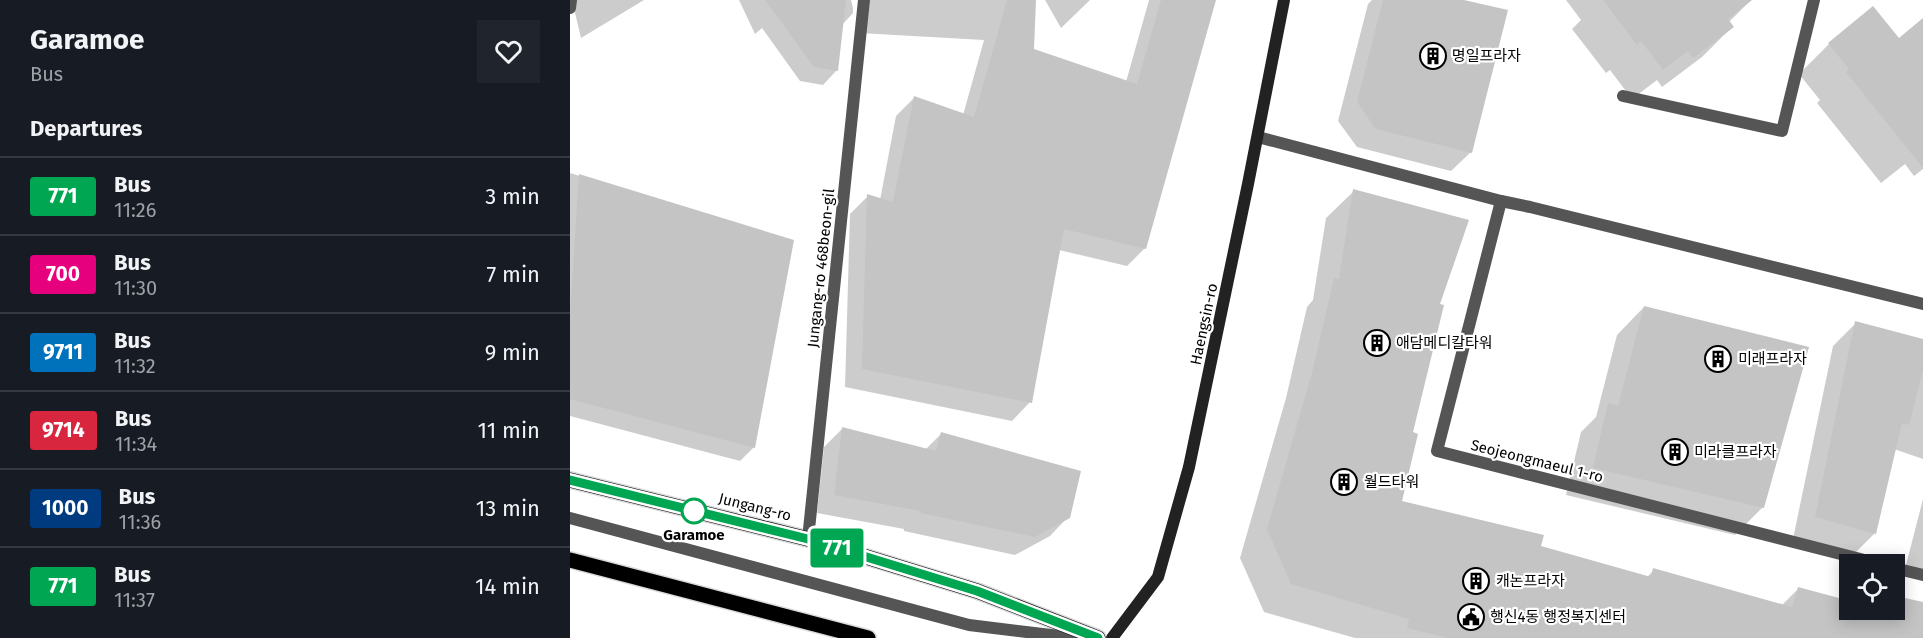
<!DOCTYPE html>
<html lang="en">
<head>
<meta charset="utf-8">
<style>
	:root { --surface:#171b24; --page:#20242c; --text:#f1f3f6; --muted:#9ea1a6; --line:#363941 }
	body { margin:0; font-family:"Fira Sans","Noto Sans KR",sans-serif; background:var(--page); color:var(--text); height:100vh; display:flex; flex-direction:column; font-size:22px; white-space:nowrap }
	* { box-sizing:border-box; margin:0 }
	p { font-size:20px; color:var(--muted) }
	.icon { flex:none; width:33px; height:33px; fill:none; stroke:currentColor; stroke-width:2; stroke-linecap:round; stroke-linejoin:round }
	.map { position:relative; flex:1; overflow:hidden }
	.panel { display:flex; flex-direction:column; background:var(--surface); width:570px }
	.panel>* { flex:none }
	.badge { padding:0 12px; border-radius:4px; font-size:21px; line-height:39px }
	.controls { position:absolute; left:1269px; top:554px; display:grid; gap:12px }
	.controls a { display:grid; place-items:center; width:66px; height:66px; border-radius:0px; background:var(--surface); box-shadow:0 3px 15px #0003; font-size:30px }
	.map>.badge { position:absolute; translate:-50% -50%; box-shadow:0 0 0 3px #fff }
	h2 { padding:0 30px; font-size:22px; line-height:54px }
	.round { display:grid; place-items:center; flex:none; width:63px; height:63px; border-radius:0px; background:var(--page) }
	.summary { display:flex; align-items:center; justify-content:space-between; height:102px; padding:0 30px }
	h1 { font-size:28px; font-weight:700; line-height:45px }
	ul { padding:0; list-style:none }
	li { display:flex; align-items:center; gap:18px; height:78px; padding:0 30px; border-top:2px solid var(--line) }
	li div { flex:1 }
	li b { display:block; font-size:22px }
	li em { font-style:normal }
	li .badge { min-width:66px; font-weight:700; text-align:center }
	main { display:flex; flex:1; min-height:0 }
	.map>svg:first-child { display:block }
	.shadow { fill:#0003 }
	.building { fill:#c4c4c4 }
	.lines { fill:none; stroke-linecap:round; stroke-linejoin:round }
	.primary-casing { stroke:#dbdbdb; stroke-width:18 }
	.service { stroke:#555; stroke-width:12 }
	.minor { stroke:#555; stroke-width:12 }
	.tertiary { stroke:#555; stroke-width:12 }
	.secondary { stroke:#222; stroke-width:12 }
	.primary { stroke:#000; stroke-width:15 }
	.line-casing { stroke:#fff; stroke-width:14 }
	.line { stroke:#00a651; stroke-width:9 }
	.stop-dot { fill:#fff; stroke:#00a651; stroke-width:3 }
	.labels { text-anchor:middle; stroke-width:4.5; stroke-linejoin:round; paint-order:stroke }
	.poi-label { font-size:15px; fill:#000; stroke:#fff; text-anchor:start }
	.street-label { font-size:15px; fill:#000; stroke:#fff }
	.stop-label { font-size:15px; font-weight:bold; fill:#000; stroke:#fff }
</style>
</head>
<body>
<main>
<section class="panel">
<div class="summary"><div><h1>Garamoe</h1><p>Bus</p></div><a class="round"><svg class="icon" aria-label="heart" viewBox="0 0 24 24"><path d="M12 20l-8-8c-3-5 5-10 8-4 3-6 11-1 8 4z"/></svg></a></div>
<h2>Departures</h2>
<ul>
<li><span class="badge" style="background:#00a651;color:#fff">771</span><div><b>Bus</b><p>11:26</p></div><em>3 min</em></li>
<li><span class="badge" style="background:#e6007e;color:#fff">700</span><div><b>Bus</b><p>11:30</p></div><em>7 min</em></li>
<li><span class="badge" style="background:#0072bc;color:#fff">9711</span><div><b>Bus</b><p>11:32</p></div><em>9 min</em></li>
<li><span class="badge" style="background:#d7263d;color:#fff">9714</span><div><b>Bus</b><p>11:34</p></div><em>11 min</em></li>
<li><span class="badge" style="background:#003b80;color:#fff">1000</span><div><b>Bus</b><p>11:36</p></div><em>13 min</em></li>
<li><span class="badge" style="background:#00a651;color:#fff">771</span><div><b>Bus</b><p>11:37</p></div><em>14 min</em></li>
</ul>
</section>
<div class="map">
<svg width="1353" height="638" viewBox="0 0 1353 638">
	<rect width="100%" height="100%" fill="#fff"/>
	<path class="shadow" d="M2,0H74L11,38Z
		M169,0H281L283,8V13L272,25L266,71L253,85L230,81L192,28L185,34Z
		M292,0H465L463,50L556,82L579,0H644L575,248L557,266L489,250L460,402L442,421L275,387L280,214L298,196L310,200L326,116L344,98L393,115L414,40L289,33Z
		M475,0H520L491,28Z
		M802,0H887L901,152L881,171L787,147L768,121L798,4Z
		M996,0H1181L1159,22L1162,27L1132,57L1092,87L1087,80L1062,99L1040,70L1036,73L1002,29L1011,20Z
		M1303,8L1328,40L1353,20V169L1344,176L1335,164L1311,183L1247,103L1250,100L1229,74L1259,44Z
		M0,173L223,241L184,447L170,461L0,416Z
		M784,191L868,305L841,433L831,502L969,547L1077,577L1084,570L1211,606L1228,589L1280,609H1303L1313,612L1315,609H1324V600L1327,597L1353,604V638H785L694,612L670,558L716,398L737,307L743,300L756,218Z
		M1074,307L1193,507L1165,535L996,495L1011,432L1026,417L1047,335Z
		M1286,323L1353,340V459L1324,449L1305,533L1282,556L1223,539L1263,346Z
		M272,429L355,450L371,434L498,517L480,536L445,555L334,531V529L247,513L254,447Z
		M1353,499V569L1336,565Z"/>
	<path class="building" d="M195,0H276L268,71L244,67Z
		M437,0H466L464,49L567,84L591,0H646L576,249L494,229L462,403L292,369L297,194L323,202L344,96L404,117Z
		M813,0H894L938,10L902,153L806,129L787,102Z
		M1033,0H1182L1158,19L1164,27L1123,58L1118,51L1093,70L1071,41L1067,45Z
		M1303,6L1329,38L1353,18V168L1276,72L1279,69L1258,43Z
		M9,174L224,240L185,448L0,399V316Z
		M783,189L899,220L870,304L874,305L843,432L848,434L832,501L974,535L971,546L1081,577L1083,568L1222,607L1228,587L1280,601V609H1309L1322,613L1324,609L1326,596L1353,602V638H878L837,628L839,619L721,584L697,529L743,369L764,278L769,279Z
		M1074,306L1239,347L1194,508L1023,468L1038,403L1048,406Z
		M1285,321L1353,339V370L1339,425L1332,423L1306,534L1245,517Z
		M272,427L366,451L371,432L511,471L500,518L465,537L351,513V511L264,495Z"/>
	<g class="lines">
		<defs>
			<path id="primary" d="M0,480L238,539L407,591L528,638
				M0,560L298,638"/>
		</defs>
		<use href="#primary" class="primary-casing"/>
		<path class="service" d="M1053,96L1212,131L1244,0
			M0,518L399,625L506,638"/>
		<path class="minor" d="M0,8L1,0
			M931,201L867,451L1310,564
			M238,539L294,0
			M1324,568L1353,575"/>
		<path class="tertiary" d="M688,137L931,201L960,207L1353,304"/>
		<path class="secondary" d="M542,638L588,577L619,467L678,184L714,0"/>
		<use href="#primary" class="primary"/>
	</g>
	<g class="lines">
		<defs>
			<path id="line" d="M0,480L238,539L407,591L528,638"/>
		</defs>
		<use href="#line" class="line-casing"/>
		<use href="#line" class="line"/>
	</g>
	<defs>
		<symbol id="building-ring" viewBox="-11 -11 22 22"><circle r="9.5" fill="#fff" stroke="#000" stroke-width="1.5"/><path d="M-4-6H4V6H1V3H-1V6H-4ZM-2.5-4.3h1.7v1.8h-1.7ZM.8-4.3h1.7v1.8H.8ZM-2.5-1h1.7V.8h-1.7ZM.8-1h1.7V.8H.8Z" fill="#000"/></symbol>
		<symbol id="civic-ring" viewBox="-11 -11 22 22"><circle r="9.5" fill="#fff" stroke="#000" stroke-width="1.5"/><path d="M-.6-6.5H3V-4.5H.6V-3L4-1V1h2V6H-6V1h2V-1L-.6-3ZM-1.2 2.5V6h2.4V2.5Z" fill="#000"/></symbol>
	</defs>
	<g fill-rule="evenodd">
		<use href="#building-ring" x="848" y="41" width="30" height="30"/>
		<use href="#building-ring" x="792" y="328" width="30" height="30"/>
		<use href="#building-ring" x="1133" y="344" width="30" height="30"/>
		<use href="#building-ring" x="1090" y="437" width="30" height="30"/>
		<use href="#building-ring" x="759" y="467" width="30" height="30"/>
		<use href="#building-ring" x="891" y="566" width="30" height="30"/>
		<use href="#civic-ring" x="886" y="602" width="30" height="30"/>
	</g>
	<circle class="stop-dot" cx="124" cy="511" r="12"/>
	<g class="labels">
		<g class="poi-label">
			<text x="882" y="61">명일프라자</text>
			<text x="826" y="348">애담메디칼타워</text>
			<text x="1168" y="364">미래프라자</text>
			<text x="1124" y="457">미라클프라자</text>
			<text x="794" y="487">월드타워</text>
			<text x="926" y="586">캐논프라자</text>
			<text x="920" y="622">행신4동 행정복지센터</text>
		</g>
		<g class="street-label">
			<text transform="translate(251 268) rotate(-84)" y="5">Jungang-ro 468beon-gil</text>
			<text transform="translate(634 324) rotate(-78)" y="5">Haengsin-ro</text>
			<text transform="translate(967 461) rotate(14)" y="5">Seojeongmaeul 1-ro</text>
			<text transform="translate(185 507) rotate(14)" y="5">Jungang-ro</text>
		</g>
		<g class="stop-label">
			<text x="124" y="540">Garamoe</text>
		</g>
	</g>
</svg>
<div class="controls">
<a><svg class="icon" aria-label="locate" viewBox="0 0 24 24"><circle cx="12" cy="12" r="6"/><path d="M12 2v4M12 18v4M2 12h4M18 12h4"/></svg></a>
</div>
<b class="badge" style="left:267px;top:548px;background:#00a651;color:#fff">771</b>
</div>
</main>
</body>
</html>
